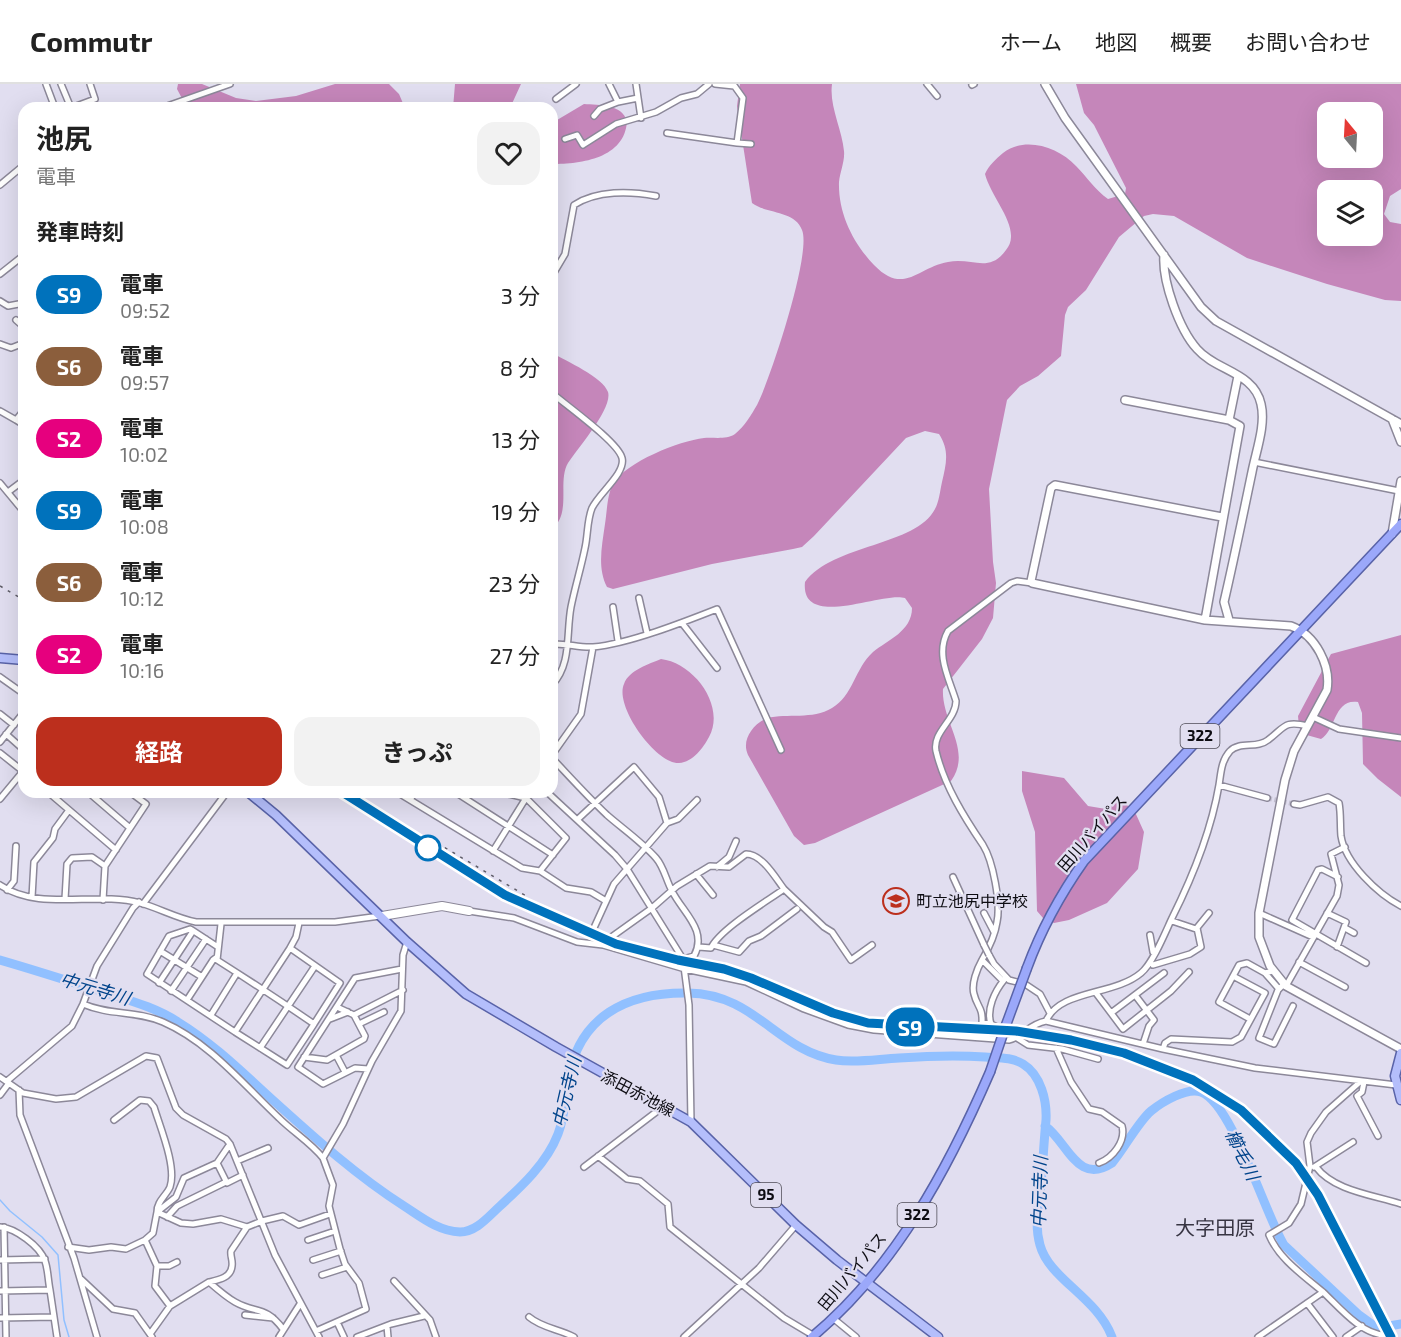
<!DOCTYPE html>
<html lang="ja">
<head>
<meta charset="utf-8">
<style>
	:root { --surface:#fff; --page:#f2f2f2; --text:#222; --muted:#767676; --line:#e0e0e0; --accent:#bc2f1d }
	body { margin:0; font-family:"Exo 2","Noto Sans JP",sans-serif; background:var(--page); color:var(--text); height:100vh; display:flex; flex-direction:column; font-size:22px; white-space:nowrap }
	* { box-sizing:border-box; margin:0 }
	p { font-size:20px; color:var(--muted) }
	.icon { flex:none; width:33px; height:33px; fill:none; stroke:currentColor; stroke-width:2; stroke-linecap:round; stroke-linejoin:round }
	.map { position:relative; flex:1; overflow:hidden }
	.side { position:absolute; left:18px; top:18px; width:540px; height:696px; display:flex; flex-direction:column; background:var(--surface); border-radius:18px; box-shadow:0 6px 24px #0002 }
	.side>* { flex:none }
	.badge { padding:0 12px; border-radius:20px; font-size:21px; line-height:39px }
	.needle { width:39px; rotate:342deg }
	.controls { position:absolute; left:1317px; top:18px; display:grid; gap:12px }
	.controls a { display:grid; place-items:center; width:66px; height:66px; border-radius:12px; background:var(--surface); box-shadow:0 6px 24px #0002; font-size:30px }
	.map>.badge { position:absolute; translate:-50% -50%; box-shadow:0 0 0 3px #fff }
	h2 { padding:0 18px; font-size:22px; line-height:54px }
	.round { display:grid; place-items:center; flex:none; width:63px; height:63px; border-radius:18px; background:var(--page) }
	.head { display:flex; align-items:center; justify-content:space-between; height:102px; padding:0 18px }
	h1 { font-size:28px; font-weight:700; line-height:45px }
	.button { display:flex; gap:12px; margin-top:auto; padding:12px 18px }
	.button a { flex:1; height:69px; border-radius:18px; background:var(--accent); color:#fff; font-size:24px; font-weight:700; line-height:69px; text-align:center }
	.button a+a { background:var(--page); color:var(--text) }
	ul { padding:0; list-style:none }
	li { display:flex; align-items:center; gap:18px; height:72px; padding:0 18px }
	li div { flex:1 }
	li b { display:block; font-size:22px }
	li em { font-style:normal }
	li .badge { min-width:66px; font-weight:700; text-align:center }
	header { display:flex; align-items:center; gap:36px; box-sizing:border-box; height:84px; padding:0 30px; background:var(--surface); border-bottom:2px solid var(--line) }
	header strong { font-size:28px }
	nav { display:flex; gap:33px; margin-inline-start:auto; font-size:21px }
	.map>svg:first-child { display:block }
	.forest { fill:#c586ba; fill-rule:evenodd }
	.lines { fill:none; stroke-linecap:round; stroke-linejoin:round }
	.stream { stroke:#91c0ff; stroke-width:1.5 }
	.river { stroke:#91c0ff; stroke-width:9 }
	.minor-tunnel { stroke:#c1becf; stroke-width:5; stroke-dasharray:5 2.5; stroke-linecap:butt }
	.minor-casing { stroke:#8c8899; stroke-width:8 }
	.tertiary-casing { stroke:#8c8899; stroke-width:10 }
	.secondary-casing { stroke:#8c8899; stroke-width:10 }
	.primary-casing { stroke:#5963a8; stroke-width:11 }
	.trunk-casing { stroke:#5963a8; stroke-width:11 }
	.minor { stroke:#fff; stroke-width:5 }
	.tertiary { stroke:#fff; stroke-width:7 }
	.secondary { stroke:#fff; stroke-width:8 }
	.primary { stroke:#b4befb; stroke-width:8 }
	.trunk { stroke:#9ba8fa; stroke-width:8 }
	.rail { stroke:#5e5c67; stroke-width:1.5; stroke-dasharray:3 6; stroke-linecap:butt }
	.minor-bridge-casing { stroke:#8c8899; stroke-width:8; stroke-linecap:butt }
	.trunk-bridge-casing { stroke:#5963a8; stroke-width:11; stroke-linecap:butt }
	.minor-bridge { stroke:#fff; stroke-width:5 }
	.trunk-bridge { stroke:#9ba8fa; stroke-width:8 }
	.line-casing { stroke:#fff; stroke-width:14 }
	.line { stroke:#0072bc; stroke-width:9 }
	.stop-dot { fill:#fff; stroke:#0072bc; stroke-width:3 }
	.labels { text-anchor:middle; stroke-width:4.5; stroke-linejoin:round; paint-order:stroke }
	.shield { fill:#e1def0; stroke:#4d4b55; stroke-width:1.5 }
	.shield-label { font-size:15px; font-weight:bold; fill:#0d0c12 }
	.street-label { font-size:16px; fill:#0d0c12; stroke:#e1def0 }
	.poi-label { font-size:16px; fill:#0d0c12; stroke:#e1def0; text-anchor:start }
	.water-label { font-size:18px; font-style:italic; fill:#01448b; stroke:#e1def0 }
	.quarter-label { font-size:20px; fill:#373442; stroke:#e1def0 }
</style>
</head>
<body>
<header>
<strong>Commutr</strong>
<nav><a>ホーム</a><a>地図</a><a>概要</a><a>お問い合わせ</a></nav>
</header>
<div class="map">
<svg width="1401" height="1253" viewBox="0 0 1401 1253">
	<rect width="100%" height="100%" fill="#e1def0"/>
	<path class="forest" d="M178,0H202L236,14L256,17L296,12L335,0H389L399,10L405,24H187L177,5Z
		M455,0H521L510,24H453Z
		M740,0H832C829,22 842,45 844,67C845,77 840,88 839,98C838,129 853,159 874,181C904,212 918,183 948,178C972,173 989,190 1006,166C1009,162 1011,158 1011,153C1012,134 990,110 985,90C989,81 996,75 1003,69C1025,52 1058,63 1076,82C1087,93 1095,106 1108,115L1125,110L1126,104L1094,41L1084,29L1076,0H1401V105L1390,112L1384,130L1390,138L1401,140V217L1385,216L1327,200L1247,174L1174,132L1153,130L1144,132L1119,153L1086,206L1068,223L1065,231L1061,272L1038,292L1020,302L1007,316L989,405L993,478L996,499L993,534L982,555L943,605C941,638 973,666 951,697L815,759L804,761L794,752L748,671C741,656 753,640 767,634C788,629 812,636 832,624C853,612 855,584 873,568C888,556 912,547 912,524L905,514C882,507 800,547 805,498C833,460 916,462 935,425C939,418 940,407 942,398C946,380 950,367 939,350L925,347L906,354L814,452L802,463L793,465L712,480L613,505L607,503C597,483 602,462 605,440C607,428 607,411 613,400C626,378 679,357 704,354C714,353 726,356 735,350C745,342 751,331 757,321C770,296 812,169 802,146C795,126 766,130 752,119L737,22ZM1328,28H1372V74H1328ZM1328,106H1372V152H1328Z
		M584,20C599,21 622,20 627,37C625,74 582,80 552,80V39Z
		M552,269C566,277 603,293 608,308C613,324 577,365 568,379C557,398 572,429 552,445Z
		M1401,551V713L1378,695L1363,680L1362,629L1358,618C1334,614 1336,646 1321,655L1303,650L1299,643L1298,632L1331,570Z
		M661,575C694,579 726,622 709,653C703,664 693,678 679,679C656,680 614,622 624,600C629,586 649,580 661,575Z
		M1022,687L1064,694L1088,722L1106,725L1120,715L1135,728L1144,748L1138,785L1107,819L1069,836L1054,839L1043,834L1037,827L1035,748L1022,707Z"/>
	<g class="lines">
		<path class="stream" d="M0,1116L10,1127L42,1153L58,1171L64,1236L69,1253"/>
		<path class="river" d="M0,876C38,887 75,899 113,911C135,918 158,925 178,938C214,960 244,990 275,1018C316,1055 357,1092 404,1122C421,1133 438,1147 460,1148C476,1148 488,1133 499,1123C521,1103 547,1079 558,1050C565,1032 565,1015 568,996C579,932 627,908 688,909C756,910 776,966 836,976C856,979 878,975 899,974C928,972 956,971 985,973C998,974 1012,973 1023,980C1041,991 1047,1017 1046,1036C1044,1057 1043,1078 1041,1099C1039,1120 1034,1140 1040,1161C1049,1195 1097,1213 1112,1253
			M1045,1042C1068,1058 1077,1102 1112,1079C1124,1065 1138,1038 1151,1027C1162,1018 1187,1003 1201,1008C1232,1019 1266,1132 1284,1161L1359,1231L1377,1244L1401,1240"/>
		<path class="minor-tunnel" d="M1267,714L1294,720"/>
		<defs>
			<path id="minor" d="M46,0L55,24
				M61,0L71,24L95,15L90,0
				M609,0L618,18L638,14
				M636,0L641,34
				M715,0L734,2
				M733,0L743,14L737,59L751,60
				M927,0L937,12
				M972,1L974,0
				M556,15L576,0
				M170,21L230,0
				M162,24L170,21L178,24
				M594,32L600,25L618,18
				M667,49L737,59
				M565,55L577,51L583,61L616,40L656,28L681,14L697,10L709,0
				M0,101L24,81
				M0,190L24,171V168
				M552,192L565,170L574,121C597,106 630,107 656,112
				M0,217L8,222L24,219
				M16,236L24,243
				M0,260L11,264L24,259
				M552,309C567,322 618,358 622,374C626,389 599,409 592,424C587,436 588,451 585,464C581,484 575,503 571,523C566,549 572,580 552,601
				M24,326L16,336L24,341
				M0,327L16,336
				M1254,378L1399,407
				M0,399L24,428
				M8,408L24,396
				M639,514L647,549
				M613,523L618,557
				M682,539L717,584
				M552,560C566,559 579,564 593,563C628,560 684,538 717,525L781,666
				M0,593L24,610
				M0,630L14,641
				M1313,633L1339,645L1401,654
				M6,650L24,666
				M0,658L24,628
				M0,669L24,688
				M552,671L581,630L593,563
				M552,674C570,693 588,713 607,731C623,745 642,758 656,774C664,783 666,796 672,807C683,829 708,846 694,872L683,875
				M1219,701L1267,714
				M48,708L116,766
				M88,708L130,744
				M397,708L522,784L540,787L566,754L526,714L530,708
				M455,708L553,771
				M547,708L615,771L627,785L683,875L689,921L691,1038
				M0,715L24,686
				M410,716L415,708
				M1294,720L1300,721L1328,713L1339,719C1341,730 1340,741 1341,752C1345,779 1378,810 1401,822
				M578,735L634,683L659,713L667,739
				M493,767L526,714L499,708
				M717,783L729,773L736,757
				M540,787L566,804L591,808L606,817
				M696,790L713,811
				M953,793L984,861
				M1338,793L1322,785L1318,786L1292,836L1366,879
				M0,801C40,828 95,807 140,819C159,824 176,834 196,838H335L380,832
				M7,806L14,797L16,762
				M32,813L34,778L53,754L55,745L69,726
				M65,815L67,780L72,774L92,773L105,782
				M103,816L105,782L146,720L130,708
				M143,820L227,708
				M469,827L514,834L577,858L603,861L685,885L746,898L804,925L848,941L874,946L1009,956C1021,954 1029,940 1046,937L1163,965L1255,984L1396,1001
				M984,829L994,848
				M1259,829L1313,853
				M1327,829L1346,838L1337,863
				M1172,837L1196,845L1209,829
				M221,840L217,876C250,897 282,918 314,940L340,899L290,864L235,948L287,981L314,940
				M1345,844L1354,849
				M190,845L169,852L147,890L235,948
				M192,846L218,863
				M593,846L614,800L667,739L678,735L697,716
				M1150,851L1153,868
				M610,854L652,824L677,802L710,782L729,783L746,770C762,770 775,793 784,805
				M713,861L739,868L749,857L761,852L797,825
				M699,863L711,864C720,845 766,818 784,805L824,843L832,848L851,876L872,861
				M290,864L296,853L299,839
				M160,867L202,893L187,916
				M989,871L994,880L1009,896L1025,900L1040,910L1050,929
				M982,876C977,885 971,900 974,910C977,923 983,923 982,939L991,940
				M1299,878L1345,903
				M1153,881L1190,870L1201,863L1197,844
				M1265,889L1279,905
				M202,893L213,876L217,873
				M1004,896C995,907 986,925 991,940L997,943L1025,946
				M1003,897L982,876C989,864 995,852 997,838C1001,819 993,777 983,761C964,733 944,701 936,667C932,648 956,636 956,617C949,594 935,570 948,547L1011,499L1017,497L1032,499
				M159,899L193,847
				M1284,900L1278,906L1259,954L1274,960L1293,922
				M1286,902L1337,812L1339,801L1331,770L1345,763
				M171,907L206,855
				M1096,909L1123,945L1171,907L1189,888
				M1135,911L1154,936L1149,942L1143,960
				M83,920C111,932 135,926 163,938C209,958 243,1000 279,1034C293,1048 310,1058 323,1074
				M337,923L354,931L403,906
				M1111,929L1164,889
				M211,931L237,889
				M330,935L348,928
				M1250,935L1219,918L1239,881L1247,879L1265,889L1273,887
				M1046,937C1060,905 1114,912 1141,889C1153,879 1165,849 1172,834C1193,792 1211,748 1219,701C1221,689 1221,677 1230,667C1240,657 1257,665 1268,656C1285,643 1284,636 1308,642
				M359,940L384,928
				M1017,954L1028,961L1062,965L1098,975
				M260,964L315,882
				M1056,964L1071,998L1089,1025L1102,1028L1122,1042C1126,1057 1113,1074 1099,1079
				M1163,965L1165,959L1171,955L1232,958L1241,953L1265,909L1233,892
				M336,971L345,988
				M304,973L327,976L364,955L365,952L354,931
				M368,985L355,984L323,1000L298,983L355,894L402,885
				M0,993L23,1009L56,1015L76,1013L146,972L157,974L176,1024L183,1031L226,1055L230,1060L275,1171L319,1253
				M7,997L72,942L83,920L97,882L133,824L139,818
				M1364,998L1362,1008L1357,1012L1378,1052
				M19,1006L20,1031L74,1174L97,1253
				M0,1011L9,999
				M114,1036L140,1016L149,1017L154,1023C160,1043 177,1083 170,1103C166,1112 157,1117 157,1128L181,1139L193,1140L221,1135L247,1143
				M598,1072L627,1095L640,1097L668,1120L670,1143L784,1234L814,1252
				M237,1077L268,1064
				M217,1079L227,1099L243,1091
				M584,1083L664,1022
				M1314,1083L1353,1058
				M1316,1083C1334,1107 1374,1111 1401,1120
				M167,1133L177,1122L226,1098
				M0,1143C15,1144 40,1162 45,1177C48,1185 48,1196 50,1206L0,1207
				M4,1143L6,1253
				M308,1156L335,1147
				M68,1163L89,1166L111,1163L126,1165L145,1156
				M0,1176L45,1175
				M313,1176L341,1167
				M157,1182H169L177,1178
				M322,1191L347,1183
				M80,1194L113,1225L135,1229L152,1253
				M394,1197L430,1236L436,1253
				M209,1198C218,1196 231,1194 232,1182C233,1176 230,1172 231,1167L247,1143L262,1137L283,1132L299,1141L330,1130
				M50,1206L57,1253
				M1323,1208C1339,1223 1361,1250 1384,1251
				M1307,1219L1333,1253
				M170,1222L209,1198C217,1205 226,1213 235,1218C256,1230 265,1221 283,1245
				M245,1231L273,1234
				M529,1233C542,1244 559,1245 574,1253
				M0,1234L54,1233
				M834,1235L856,1253
				M337,1238L344,1253
				M387,1242L388,1253
				M316,1247L366,1225L359,1199L345,1180L340,1165L329,1122L333,1101L323,1074L343,1040L372,977L401,927L403,871L407,858
				M150,1250L170,1222L155,1202L157,1182L145,1156L153,1149L157,1128L176,1113L184,1094L217,1079L230,1060
				M279,1253L300,1220
				M357,1253L391,1240L424,1232
				M684,1253L759,1184L796,1141
				M1258,1253L1323,1208C1303,1191 1279,1175 1269,1151L1289,1139L1301,1120L1310,1082L1307,1058L1311,1049L1326,1028L1360,998
				M1346,1253L1362,1242"/>
			<path id="tertiary" d="M1045,0L1065,34L1201,223L1216,237L1401,340
				M1164,171C1162,197 1179,245 1197,265C1216,287 1254,288 1261,320C1266,341 1256,367 1252,388C1243,431 1234,475 1224,518L1229,536
				M1125,316L1229,336L1240,342L1205,536
				M1392,335L1401,358
				M1229,336L1238,292
				M1222,433L1055,401L1051,404L1031,497L1032,499L1205,536L1291,542C1316,551 1331,582 1327,606L1294,667L1285,696L1259,829V853L1270,882L1286,902L1401,965
				M1392,450L1401,397"/>
			<path id="secondary" d="M382,832L442,822L469,827"/>
			<path id="primary" d="M0,574L24,576
				M248,708L276,731L407,858L466,910L556,963L691,1038L796,1141L837,1176L938,1253
				M1401,969L1395,992L1401,1016"/>
			<path id="trunk" d="M1027,884C1041,846 1060,811 1084,777L1401,440
				M1006,941L1020,903
				M812,1253C895,1184 948,1085 990,988"/>
		</defs>
		<use href="#minor" class="minor-casing"/>
		<use href="#tertiary" class="tertiary-casing"/>
		<use href="#secondary" class="secondary-casing"/>
		<use href="#primary" class="primary-casing"/>
		<use href="#trunk" class="trunk-casing"/>
		<use href="#minor" class="minor"/>
		<use href="#tertiary" class="tertiary"/>
		<use href="#secondary" class="secondary"/>
		<use href="#primary" class="primary"/>
		<use href="#trunk" class="trunk"/>
		<path class="rail" d="M0,502L24,516
			M342,708L505,811L616,860L678,876L724,885L751,894L833,929L868,939L1016,947L1071,956L1124,969L1193,996L1241,1026L1296,1079L1318,1111L1391,1253
			M437,759L528,813"/>
		<defs>
			<path id="minor-bridge" d="M984,861L989,871"/>
			<path id="trunk-bridge" d="M1020,903L1027,884
				M990,988L1006,941"/>
		</defs>
		<use href="#minor-bridge" class="minor-bridge-casing"/>
		<use href="#trunk-bridge" class="trunk-bridge-casing"/>
		<use href="#minor-bridge" class="minor-bridge"/>
		<use href="#trunk-bridge" class="trunk-bridge"/>
	</g>
	<g class="lines">
		<defs>
			<path id="line" d="M342,708L505,811L616,860L678,876L724,885L751,894L833,929L868,939L1016,947L1071,956L1124,969L1193,996L1241,1026L1296,1079L1318,1111L1391,1253"/>
		</defs>
		<use href="#line" class="line-casing"/>
		<use href="#line" class="line"/>
	</g>
	<defs>
		<symbol id="school-ring" viewBox="-11 -11 22 22"><circle r="9.5" fill="#e1def0" stroke="#bc2f1d" stroke-width="1.5"/><path d="M0-5L7-2L0 1L-7-2ZM-4 1L0 2.5L4 1V4Q0 6-4 4Z" fill="#bc2f1d"/></symbol>
	</defs>
	<g fill-rule="evenodd">
		<use href="#school-ring" x="881" y="802" width="30" height="30"/>
	</g>
	<circle class="stop-dot" cx="428" cy="764" r="12"/>
	<g class="labels">
		<g class="shield">
			<rect x="1180.5" y="640" width="39" height="24" rx="4.5"/>
			<rect x="751" y="1099" width="30" height="24" rx="4.5"/>
			<rect x="897.5" y="1119" width="39" height="24" rx="4.5"/>
		</g>
		<g class="shield-label">
			<text x="1200" y="657">322</text>
			<text x="766" y="1116">95</text>
			<text x="917" y="1136">322</text>
		</g>
		<g class="street-label">
			<text transform="translate(1092 749) rotate(-49)" y="6">田川バイパス</text>
			<text transform="translate(638 1009) rotate(28)" y="6">添田赤池線</text>
			<text transform="translate(852 1187) rotate(-50)" y="6">田川バイパス</text>
		</g>
		<g class="poi-label">
			<text x="916" y="823">町立池尻中学校</text>
		</g>
		<g class="water-label">
			<text transform="translate(95 905) rotate(17)" y="6">中元寺川</text>
			<text transform="translate(567 1008) rotate(-77)" y="6">中元寺川</text>
			<text transform="translate(1242 1071) rotate(64)" y="6">櫛毛川</text>
			<text transform="translate(1040 1108) rotate(-88)" y="6">中元寺川</text>
		</g>
		<g class="quarter-label">
			<text x="1215" y="1151">大字田原</text>
		</g>
	</g>
</svg>
<div class="controls">
<a><svg class="needle" viewBox="-14 -14 28 28"><path d="M0-13l5 13h-10z" fill="#e53935"/><path d="M0 13l5-13h-10z" fill="#767676"/></svg></a>
<a><svg class="icon" aria-label="layers" viewBox="0 0 24 24"><path d="M12 4l9 5-9 5-9-5zM3 14l9 5 9-5"/></svg></a>
</div>
<b class="badge" style="left:910px;top:943px;background:#0072bc;color:#fff">S9</b>
<section class="side">
<div class="head"><div><h1>池尻</h1><p>電車</p></div><a class="round"><svg class="icon" aria-label="heart" viewBox="0 0 24 24"><path d="M12 20l-8-8c-3-5 5-10 8-4 3-6 11-1 8 4z"/></svg></a></div>
<h2>発車時刻</h2>
<ul>
<li><span class="badge" style="background:#0072bc;color:#fff">S9</span><div><b>電車</b><p>09:52</p></div><em>3 分</em></li>
<li><span class="badge" style="background:#8b5e3c;color:#fff">S6</span><div><b>電車</b><p>09:57</p></div><em>8 分</em></li>
<li><span class="badge" style="background:#e6007e;color:#fff">S2</span><div><b>電車</b><p>10:02</p></div><em>13 分</em></li>
<li><span class="badge" style="background:#0072bc;color:#fff">S9</span><div><b>電車</b><p>10:08</p></div><em>19 分</em></li>
<li><span class="badge" style="background:#8b5e3c;color:#fff">S6</span><div><b>電車</b><p>10:12</p></div><em>23 分</em></li>
<li><span class="badge" style="background:#e6007e;color:#fff">S2</span><div><b>電車</b><p>10:16</p></div><em>27 分</em></li>
</ul>
<div class="button"><a>経路</a><a>きっぷ</a></div>
</section>
</div>
</body>
</html>
